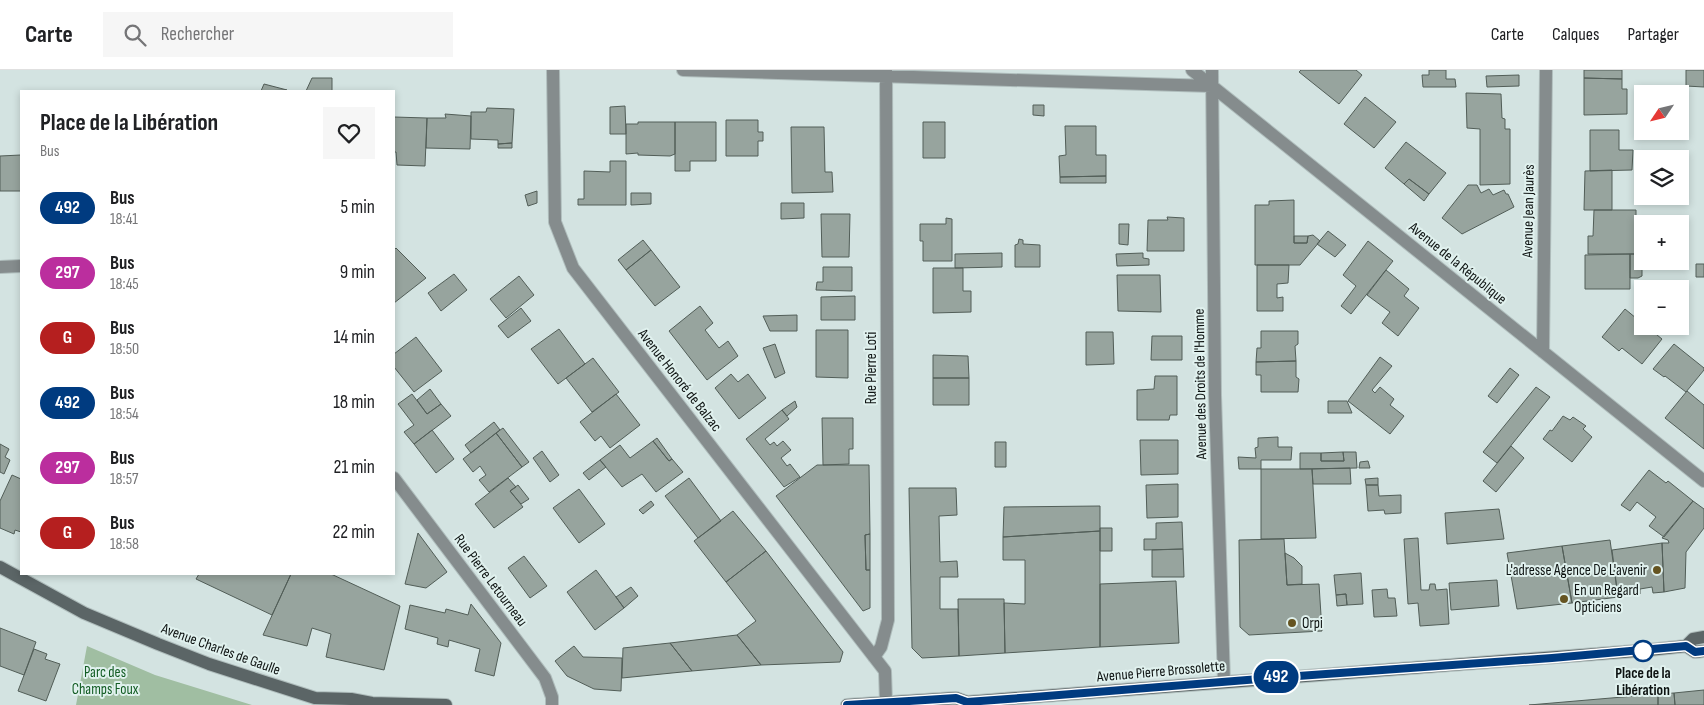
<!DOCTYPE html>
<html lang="fr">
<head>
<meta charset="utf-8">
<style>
	:root { --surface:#fff; --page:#f6f6f6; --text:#202124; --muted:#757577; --line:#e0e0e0 }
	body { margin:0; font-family:"Sofia Sans Condensed",sans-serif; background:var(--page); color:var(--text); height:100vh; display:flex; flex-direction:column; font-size:19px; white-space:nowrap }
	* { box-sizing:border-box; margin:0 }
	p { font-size:16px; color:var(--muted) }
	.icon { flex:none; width:28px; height:28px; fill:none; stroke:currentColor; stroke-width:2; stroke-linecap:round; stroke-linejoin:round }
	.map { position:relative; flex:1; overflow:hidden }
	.panel { position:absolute; left:20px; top:20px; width:375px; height:485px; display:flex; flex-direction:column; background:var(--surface); border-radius:0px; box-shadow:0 2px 8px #0003 }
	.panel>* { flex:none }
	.badge { padding:0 10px; border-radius:16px; font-size:18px; line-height:32px }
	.needle { width:32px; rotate:235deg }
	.buttons { position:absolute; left:1634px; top:15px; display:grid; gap:10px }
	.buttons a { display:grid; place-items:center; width:55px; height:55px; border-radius:0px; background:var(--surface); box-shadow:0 2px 8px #0003; font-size:25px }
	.map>.badge { position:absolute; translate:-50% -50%; box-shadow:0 0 0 2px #fff }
	.round { display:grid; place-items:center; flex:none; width:52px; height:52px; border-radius:0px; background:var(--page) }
	.headline { display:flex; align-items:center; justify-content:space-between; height:85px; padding:0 20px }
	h1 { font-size:24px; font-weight:700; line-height:38px }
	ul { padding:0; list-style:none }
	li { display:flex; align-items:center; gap:15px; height:65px; padding:0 20px }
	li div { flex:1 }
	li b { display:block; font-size:19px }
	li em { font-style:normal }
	li .badge { min-width:55px; font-weight:700; text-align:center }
	header { display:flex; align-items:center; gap:30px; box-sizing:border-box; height:70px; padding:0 25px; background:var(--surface); border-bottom:1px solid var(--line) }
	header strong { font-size:24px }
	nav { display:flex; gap:28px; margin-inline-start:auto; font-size:18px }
	.search { width:350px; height:45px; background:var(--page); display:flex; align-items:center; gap:12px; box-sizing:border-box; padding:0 18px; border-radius:0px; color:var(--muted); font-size:19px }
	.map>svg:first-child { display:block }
	.green { fill:#a0bea2 }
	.building { fill:#97a49e; stroke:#525e58 }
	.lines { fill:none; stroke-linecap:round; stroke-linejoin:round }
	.minor-casing { stroke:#afbdbc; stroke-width:14 }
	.secondary-casing { stroke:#afbdbc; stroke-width:14 }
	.minor { stroke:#858c8d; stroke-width:12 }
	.secondary { stroke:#5b6566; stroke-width:12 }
	.line-casing { stroke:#fff; stroke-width:11 }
	.line { stroke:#003b80; stroke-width:8 }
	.poi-dot { fill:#655421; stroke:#e0f1ee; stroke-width:2 }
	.stop-dot { fill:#fff; stroke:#003b80; stroke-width:2.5 }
	.labels { text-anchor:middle; stroke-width:4; stroke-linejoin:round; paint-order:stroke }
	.street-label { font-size:15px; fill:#0d1211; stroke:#e0f1ee }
	.poi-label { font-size:15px; fill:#0d1211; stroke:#e0f1ee; text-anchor:start }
	.park-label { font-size:15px; fill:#125c23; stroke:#e0f1ee }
	.stop-label { font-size:15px; font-weight:bold; fill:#0d1211; stroke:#e0f1ee }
</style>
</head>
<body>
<header>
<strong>Carte</strong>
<div class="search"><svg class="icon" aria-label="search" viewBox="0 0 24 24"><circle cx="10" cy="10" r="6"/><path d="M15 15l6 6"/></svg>Rechercher</div>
<nav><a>Carte</a><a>Calques</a><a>Partager</a></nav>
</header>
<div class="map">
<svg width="1704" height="635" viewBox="0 0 1704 635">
	<rect width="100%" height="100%" fill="#d3e3e1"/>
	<path class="green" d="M87,576L155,605L252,635H76Z"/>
	<path class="building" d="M1301,0H1356L1362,5L1339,34L1299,2Z
		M1429,0H1446V9H1455L1456,17H1423L1422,5H1429Z
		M1584,0H1622V9L1584,8Z
		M1686,0H1704V17L1686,16Z
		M1519,5V16L1487,17L1486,6Z
		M312,8H332V21H306Z
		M1584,8L1622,9V19H1627V44L1584,45Z
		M264,14L287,20L261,21Z
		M1466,23L1501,24L1502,48L1505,49V59H1510V114L1480,115V59L1467,58Z
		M1365,27L1396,52L1374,78L1344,54Z
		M1033,35H1044V46L1033,45Z
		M625,36L626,64H610V37Z
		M487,38L514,39L512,73L498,74V70L471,69V42H486Z
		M445,44L471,46L470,79L426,78L427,48H446Z
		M394,47L427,48L425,96L397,95L396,82H394Z
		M726,50H758V62H763V71H758V86H726Z
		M638,52H675V84L670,86L638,85V83L626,84V54H638Z
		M675,52H716V91H690V101H675Z
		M923,52H945V88H923Z
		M1065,56H1096V85H1106V106L1060,107L1059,86L1066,85Z
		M791,57H824L825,102H832L833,122L792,123Z
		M1590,60H1619V80H1633L1632,100L1590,101Z
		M1406,72L1446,103L1429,124L1409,109L1404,114L1385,98Z
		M512,73V78H498V74Z
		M21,85V121H0V86Z
		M610,91H626V135H578V129H584V101L610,102Z
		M1612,100V140H1584L1585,101Z
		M1106,106V113H1060V107Z
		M1409,109L1429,124L1424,131L1404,114Z
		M1468,115H1477L1481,123L1489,119L1493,125L1504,120L1506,124H1508L1514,137L1462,164L1442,148Z
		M537,121V133L528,136L525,125Z
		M631,123H651V134L631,135Z
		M1294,130V173H1307L1308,166L1313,165L1320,171L1300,195H1255V135H1269V131Z
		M781,133H804V148L781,149Z
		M1594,140H1636V165H1641L1642,184H1588V166H1593Z
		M821,144H850L849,187H822Z
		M1167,147L1184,148V181H1147L1148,150H1168Z
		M946,148L952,149V191H923V171H920V154H946Z
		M1119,154H1129L1128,175L1119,174Z
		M1328,161L1346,175L1335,187L1317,174Z
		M1294,166H1308L1307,173H1294Z
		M1019,169L1023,170V174L1040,175V197H1015V175L1018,174Z
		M643,170L651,180L626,200L618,190Z
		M1368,171L1393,191L1351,244L1341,236L1356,216L1343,205Z
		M396,178L426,208L394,233V180Z
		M651,180L680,217L655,236L626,200Z
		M1002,183V197L955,198V184Z
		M1143,183V188L1149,189V195L1117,196L1116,184Z
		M1630,184H1642V206L1638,208H1630Z
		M1630,184V219H1585V185Z
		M1696,194H1704V207H1696Z
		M1257,195H1289L1288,213L1277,214V228L1283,227V241H1257Z
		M823,197H852V221L816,220L817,212H823Z
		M933,198H963V221H971V242L933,243Z
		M1386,200L1409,219L1404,226L1419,238L1398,266L1382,253L1390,242L1367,225Z
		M454,204L467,220L441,241L428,223Z
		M1117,205H1160L1161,242L1118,241Z
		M519,206L534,225L506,248L490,229Z
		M855,226V250H821V227Z
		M700,236L713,253L705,260L719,278L728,271L738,286L707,310L669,261Z
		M521,238L531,251L508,268L498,256Z
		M1625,239L1642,253V256H1646L1662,269L1642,294L1622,278L1619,281L1602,267Z
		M797,245V261H770L763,246Z
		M559,259L585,294L558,314L531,279Z
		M816,260H848V308L816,307Z
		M1261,261H1298V274L1295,276L1296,291L1256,292L1257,278H1261Z
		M1086,262H1113L1114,294L1086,295Z
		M1152,266H1182V290H1151Z
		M416,267L442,301L414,322L394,297V284Z
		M775,274L785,303L775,308L763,278Z
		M1674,274L1704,298V300L1686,322L1665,306L1664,307L1653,299Z
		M933,285L968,286L969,308H933Z
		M1380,287L1392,296L1372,320L1375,323L1380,317L1394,329L1390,335L1404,346L1390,364L1348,331Z
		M593,288L619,322L592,342L566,308Z
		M1296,291V307L1299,309L1298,322H1261V305H1256V292Z
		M1510,298L1519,305L1497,333L1488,326Z
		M731,304L738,312L748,304L766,328L739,349L715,318Z
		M1155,306H1177V345H1170L1169,350H1137V320L1154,319Z
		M933,308H969V335H933Z
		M1536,317L1550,327L1497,393L1483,382Z
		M430,319L441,334L427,344L417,330Z
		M1687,321L1704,335V379L1665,348Z
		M412,324L427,344L441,334L451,346L414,374L404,362L414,355L398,334Z
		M616,324L640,355L610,378L601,366L595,371L580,352Z
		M795,331L797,337L787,346L782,340Z
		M1328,331H1347L1352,343H1328Z
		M782,340L789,349L765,369L770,375L774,372L777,376L783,371L791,380L781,388L787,396L790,394L800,407L784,417L746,369Z
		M1563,346L1570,350L1573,347L1586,356L1583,359L1592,367L1572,392L1543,369L1550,360L1552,361Z
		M822,348H853V379H849V394L823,395Z
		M494,352L500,360L471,383L465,375Z
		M503,358L529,392L522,397L496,363Z
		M432,360L454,389L436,403L414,374Z
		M496,363L522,397L489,422L479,410L486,405L480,396L473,402L463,389Z
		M1278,367V377H1292L1291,390H1261V399H1239L1238,387L1256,388L1255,378L1258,377V368Z
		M657,368L672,389L669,391L653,371Z
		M1140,370H1178V404L1141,405Z
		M653,371L669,391L672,389L683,402L656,422L642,404L622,417L600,390L620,375L630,388Z
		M995,372H1006V397H995Z
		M0,374L9,379L5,387L10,390L4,404L0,402Z
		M1511,376L1524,388L1496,422L1483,411Z
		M542,381L559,405L550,412L533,388Z
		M1343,382H1356L1357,398L1300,399V383H1321V391H1344Z
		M1343,382L1344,391H1321V383Z
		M600,390L606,397L589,410L583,403Z
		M1368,391L1370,398H1359L1360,392Z
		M817,395H869L870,464L865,465L866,500H870V538L863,541L776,426Z
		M1350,398L1351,414H1313L1312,399Z
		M1261,399H1312L1316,468L1261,469Z
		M1649,400L1666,413L1668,411L1693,431L1664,467L1649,456L1656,447L1637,432L1630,441L1621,435Z
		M12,405L21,409V462L15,460L14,464L0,458V431Z
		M508,408L516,417L510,421L523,437L494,458L475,434Z
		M689,408L721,451L698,468L665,426Z
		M1378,408V415H1366L1365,409Z
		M1178,414V447L1147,448L1146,415Z
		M518,415L529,429L521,434L510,421Z
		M1366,415H1378L1379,426L1401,425V443L1385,444L1384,440L1368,441Z
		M909,418H956L957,445L939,446L940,492L957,491L958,507H940V539H958L959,586L922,588L912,578Z
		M579,419L605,454L579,473L553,438Z
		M651,431L654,435L643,444L639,440Z
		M1693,431L1704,439V458L1686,482L1685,518L1664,522L1662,473H1669L1668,470L1662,468Z
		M1100,436V461L1003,467L1004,437Z
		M1499,439L1504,469L1447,474L1445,443Z
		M733,441L766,481L726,512L694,471Z
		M1182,452L1183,479L1144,480V469H1156V453Z
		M1100,458H1112V481H1100Z
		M1100,461V577L1005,583L1004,533L1025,534V490H1003V467Z
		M418,463L447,502L426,518L405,514Z
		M870,464V500H866L865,465Z
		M1418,468L1421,520H1429L1430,514H1435L1436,520L1447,519L1449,554L1420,556L1418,533L1408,534L1404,469Z
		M1284,469L1287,515L1319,514L1322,561L1249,565L1240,557L1239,470Z
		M1610,470L1618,527L1572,533L1562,476Z
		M1662,473L1664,522L1653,523L1652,517L1640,519V524L1618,527L1612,480Z
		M1562,476L1572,533L1517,539L1507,483Z
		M1183,479L1184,507H1152V480Z
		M766,481L843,582L840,592L761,595L737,565L756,551L726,512Z
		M1285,483L1294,488L1302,496V514L1287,515Z
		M524,486L547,516L530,528L508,498Z
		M596,500L624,538L595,560L567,522Z
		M1361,503L1363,534L1347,535L1346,524L1336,525L1334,505Z
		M199,504H291L272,545L196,509Z
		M291,504H331L400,536L384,600L326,587L331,564L312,558L307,576L263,565Z
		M1497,510L1499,536L1451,540L1449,513Z
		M1176,511L1179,573L1100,577V514Z
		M631,517L638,526L624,538L616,527Z
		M1387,519L1388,528H1395L1397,546L1374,547L1372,520Z
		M1346,524L1347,535L1337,536L1336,525Z
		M958,529H1004L1005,583L959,586Z
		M471,534L501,573L494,606L475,601L480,579L449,570L448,577L437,574L438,568L405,559L410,535L445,543L446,539L468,545Z
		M0,558L36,572L24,605L0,596Z
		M737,565L761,595L692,601L670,573Z
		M670,573L692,601L622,608L623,578Z
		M574,576L583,587L622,588L621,621L594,619L567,606L555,591Z
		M34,579L47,584L45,589L60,594L46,631L18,621Z
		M1704,620V635H1675L1674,623Z
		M1674,623L1675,635H1658V624Z
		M1658,624V635H1529Z"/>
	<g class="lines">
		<defs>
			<path id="minor" d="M553,0L555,152L573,198L885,601L886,632
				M683,0L1211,16
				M1192,0L1704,411
				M1212,0L1215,325L1224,612
				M0,197L21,196
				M1543,282L1546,0
				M394,408L545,608L552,627V635
				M874,587L881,577L888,550L886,0"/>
			<path id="secondary" d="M0,497L84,543L158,574L209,594L315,628L351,629L372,633L446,635
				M1686,576L1695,582L1704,581
				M847,635L956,628L967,632L1017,628L1649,580L1686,576L1693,569L1704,567"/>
		</defs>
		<use href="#minor" class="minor-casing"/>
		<use href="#secondary" class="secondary-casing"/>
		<use href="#minor" class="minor"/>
		<use href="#secondary" class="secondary"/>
	</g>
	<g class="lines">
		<defs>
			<path id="line" d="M847,635L956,628L967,632L1034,627L1284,607L1552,588L1686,576L1695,582L1704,581"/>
		</defs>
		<use href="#line" class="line-casing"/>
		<use href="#line" class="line"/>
	</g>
	<g class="poi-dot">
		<circle cx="1657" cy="500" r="5"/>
		<circle cx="1564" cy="529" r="5"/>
		<circle cx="1292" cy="553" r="5"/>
	</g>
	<circle class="stop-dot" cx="1643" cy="581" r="10"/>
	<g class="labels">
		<g class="street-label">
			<text transform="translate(1528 141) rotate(-89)" y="5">Avenue Jean Jaurès</text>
			<text transform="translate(1458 193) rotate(39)" y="5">Avenue de la République</text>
			<text transform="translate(871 298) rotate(-90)" y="5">Rue Pierre Loti</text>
			<text transform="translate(680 310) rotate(52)" y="5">Avenue Honoré de Balzac</text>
			<text transform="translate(1200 314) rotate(-91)" y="5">Avenue des Droits de l'Homme</text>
			<text transform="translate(491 510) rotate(53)" y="5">Rue Pierre Letourneau</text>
			<text transform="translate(221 579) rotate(20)" y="5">Avenue Charles de Gaulle</text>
			<text transform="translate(1161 601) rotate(-5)" y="5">Avenue Pierre Brossolette</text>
		</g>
		<g class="poi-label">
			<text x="1647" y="505" text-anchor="end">L'adresse Agence De L'avenir</text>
			<text x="1574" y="525">En un Regard<tspan x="1574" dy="17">Opticiens</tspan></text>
			<text x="1302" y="558">Orpi</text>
		</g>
		<g class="park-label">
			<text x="105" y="607">Parc des<tspan x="105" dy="17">Champs Foux</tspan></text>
		</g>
		<g class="stop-label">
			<text x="1643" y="608">Place de la<tspan x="1643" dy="17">Libération</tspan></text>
		</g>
	</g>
</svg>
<div class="buttons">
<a><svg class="needle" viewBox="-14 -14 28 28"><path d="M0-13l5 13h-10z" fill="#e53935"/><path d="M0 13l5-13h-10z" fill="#757577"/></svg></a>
<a><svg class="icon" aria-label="layers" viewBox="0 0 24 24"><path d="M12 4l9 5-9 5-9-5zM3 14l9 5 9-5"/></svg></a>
<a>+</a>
<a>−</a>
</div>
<b class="badge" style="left:1276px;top:607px;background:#003b80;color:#fff">492</b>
<section class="panel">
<div class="headline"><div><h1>Place de la Libération</h1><p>Bus</p></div><a class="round"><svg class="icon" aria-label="heart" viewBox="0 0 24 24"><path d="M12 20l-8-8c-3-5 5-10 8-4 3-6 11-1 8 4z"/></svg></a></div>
<ul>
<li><span class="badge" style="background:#003b80;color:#fff">492</span><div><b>Bus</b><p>18:41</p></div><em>5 min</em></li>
<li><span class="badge" style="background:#bb2e9e;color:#fff">297</span><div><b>Bus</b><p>18:45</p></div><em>9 min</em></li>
<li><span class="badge" style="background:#b51f1f;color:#fff">G</span><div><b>Bus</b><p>18:50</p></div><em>14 min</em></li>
<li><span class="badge" style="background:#003b80;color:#fff">492</span><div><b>Bus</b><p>18:54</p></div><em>18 min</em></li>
<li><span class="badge" style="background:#bb2e9e;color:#fff">297</span><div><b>Bus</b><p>18:57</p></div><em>21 min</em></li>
<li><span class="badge" style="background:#b51f1f;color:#fff">G</span><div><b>Bus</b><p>18:58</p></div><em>22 min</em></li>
</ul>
</section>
</div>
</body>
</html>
